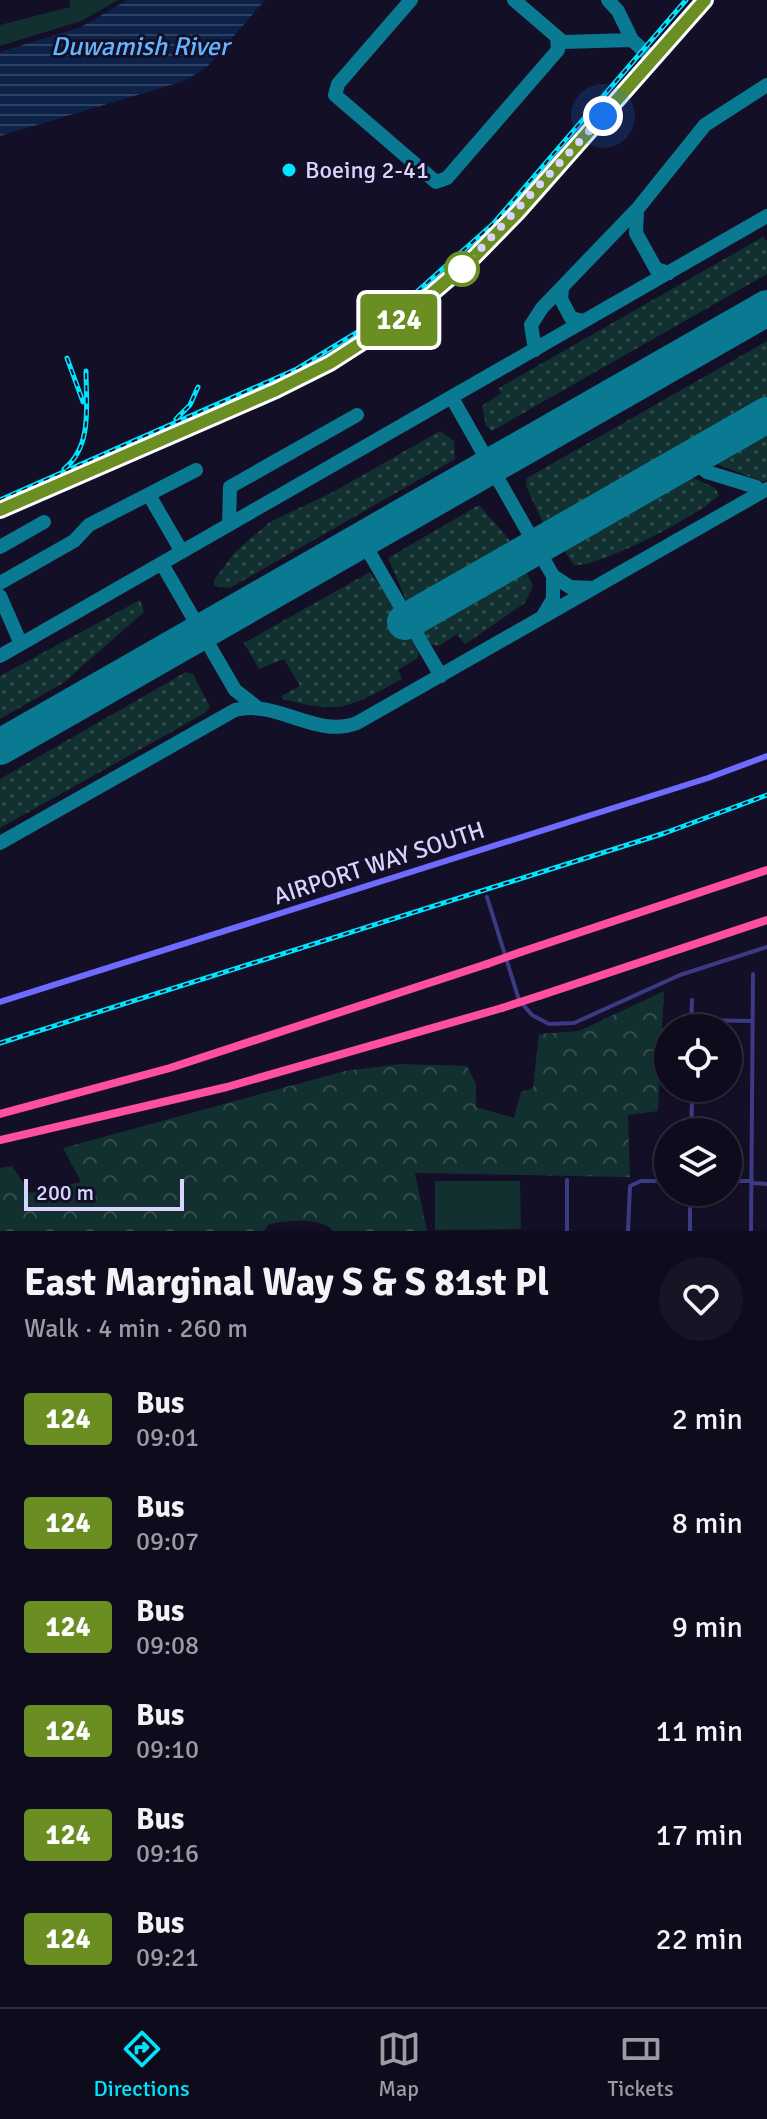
<!DOCTYPE html>
<html lang="en">
<head>
<meta charset="utf-8">
<style>
	:root { --surface:#0e0b1c; --page:#171425; --text:#f1f3f6; --muted:#9b9ba3; --line:#2e2b3b; --accent:#00e5ff }
	body { margin:0; font-family:Signika,sans-serif; background:var(--page); color:var(--text); height:100vh; display:flex; flex-direction:column; font-size:30px; white-space:nowrap }
	* { box-sizing:border-box; margin:0 }
	p { font-size:26px; color:var(--muted) }
	.icon { flex:none; width:44px; height:44px; fill:none; stroke:currentColor; stroke-width:2; stroke-linecap:round; stroke-linejoin:round }
	.map { position:relative; height:1231px; overflow:hidden }
	.panel { display:flex; flex-direction:column; background:var(--surface); flex:1 }
	.panel>* { flex:none }
	.badge { padding:0 16px; border-radius:6px; font-size:28px; line-height:52px }
	.tools { position:absolute; left:654px; top:1014px; display:grid; gap:16px }
	.tools a { display:grid; place-items:center; width:88px; height:88px; border-radius:50%; background:var(--surface); box-shadow:0 2px 6px #0004,0 0 0 2px var(--line); font-size:40px }
	.scale { position:absolute; left:24px; bottom:20px; width:160px; box-sizing:border-box; padding-left:8px; border:4px solid #d9d4ff; border-top:0; font-size:22px; line-height:28px; white-space:nowrap; color:#d9d4ff; -webkit-text-stroke:6px #130f26; paint-order:stroke }
	.you { position:absolute; width:40px; height:40px; margin:-20px; border:6px solid #fff; border-radius:50%; background:#1a73e8; box-shadow:0 0 0 12px #1a73e833 }
	.map>.badge { position:absolute; translate:-50% -50%; box-shadow:0 0 0 4px #fff }
	.round { display:grid; place-items:center; flex:none; width:84px; height:84px; border-radius:42px; background:var(--page) }
	.summary { display:flex; align-items:center; justify-content:space-between; height:136px; padding:0 24px }
	h1 { font-size:38px; font-weight:800; line-height:60px }
	ul { padding:0; list-style:none }
	li { display:flex; align-items:center; gap:24px; height:104px; padding:0 24px }
	li div { flex:1 }
	li b { display:block; font-size:30px }
	li em { font-style:normal }
	li .badge { min-width:88px; font-weight:700; text-align:center }
	.menu { display:flex; justify-content:space-around; align-items:center; height:112px; border-top:2px solid var(--line); background:var(--surface); font-size:22px; color:var(--muted) }
	.menu a { display:grid; justify-items:center; gap:4px }
	.menu .current { color:var(--accent) }
	.map>svg:first-child { display:block }
	.grass { fill:url(#grass-dots) }
	.forest { fill:url(#forest-crowns) }
	.park { fill:#12302f }
	.water { fill:url(#water-rules) }
	.lines { fill:none; stroke-linecap:round; stroke-linejoin:round }
	.taxiway { stroke:#0a7a92; stroke-width:14 }
	.runway { stroke:#0a7a92; stroke-width:36 }
	.street { stroke:#3d3a85; stroke-width:4 }
	.secondary { stroke:#6f6bff; stroke-width:6 }
	.primary { stroke:#c25bff; stroke-width:7 }
	.highway { stroke:#ff4fa3; stroke-width:8 }
	.rail-casing { stroke:#00e5ff; stroke-width:5 }
	.rail { stroke:#130f26; stroke-width:2; stroke-dasharray:6; stroke-linecap:butt }
	.highway-bridge { stroke:#ff4fa3; stroke-width:8 }
	.line-casing { stroke:#fff; stroke-width:18 }
	.line { stroke:#6b8e23; stroke-width:12 }
	.walk { stroke:#d9d4ff; stroke-width:8; stroke-dasharray:0 14.4 }
	.poi-dot { fill:#00e5ff; stroke:#130f26; stroke-width:3 }
	.stop-dot { fill:#fff; stroke:#6b8e23; stroke-width:4 }
	.labels { text-anchor:middle; stroke-width:6; stroke-linejoin:round; paint-order:stroke }
	.poi-label { font-size:24px; fill:#d9d4ff; stroke:#130f26; text-anchor:start }
	.street-label { font-size:24px; fill:#d9d4ff; stroke:#130f26 }
	.water-label { font-size:26px; font-style:italic; fill:#62b6ff; stroke:#130f26 }
</style>
</head>
<body>
<div class="map">
<svg width="767" height="1231" viewBox="0 0 767 1231">
	<defs>
		<pattern id="grass-dots" width="8" height="8" patternUnits="userSpaceOnUse" patternTransform="scale(2)"><rect width="8" height="8" fill="#12302f"/><path d="M2 2h.1M6 6h.1" fill="none" stroke="#344d4e" stroke-width="1.8" stroke-linecap="round"/></pattern>
		<pattern id="forest-crowns" width="20" height="18" patternUnits="userSpaceOnUse" patternTransform="scale(2)"><rect width="20" height="18" fill="#12302f"/><path d="M2 6a3 3 0 1 1 6 0M12 15a3 3 0 1 1 6 0" fill="none" stroke="#344d4e"/></pattern>
		<pattern id="water-rules" width="6" height="5" patternUnits="userSpaceOnUse" patternTransform="scale(2)"><rect width="6" height="5" fill="#0c2248"/><path d="M0 2.5h6" fill="none" stroke="#2f4163"/></pattern>
	</defs>
	<rect width="100%" height="100%" fill="#130f26"/>
	<path class="grass" d="M763,237L767,241V274L492,431L486,426L482,406L501,393L499,388Z
		M767,341V398L544,525L526,486L527,478Z
		M440,431L454,441L455,459L230,588L214,586V580L235,552L270,522L333,492Z
		M767,433V480L763,482L714,463Z
		M689,476L715,488L719,495C704,513 596,569 574,565L563,549Z
		M479,505L513,544L407,602L388,558Z
		M525,569L533,586L525,603L465,644L457,634L439,646L429,644L422,630L426,625Z
		M370,572L397,608L393,611L410,639L419,647L418,658L398,670L402,679C350,707 342,715 283,699L281,696L300,686L284,659L259,669L244,643Z
		M140,600L144,612L63,683L0,719V676Z
		M186,672L193,674L210,707L205,713L0,828V779Z"/>
	<path class="forest" d="M664,991L658,1111L628,1115L630,1177L415,1173L427,1231H334C320,1216 287,1221 269,1224L264,1231H0V1168L12,1166L30,1193L81,1182L63,1148L345,1071L401,1064L467,1066L476,1084V1107L514,1118L521,1092L533,1088L539,1034L579,1031Z"/>
	<path class="park" d="M70,0H118L81,21L0,46V25L70,7Z
		M435,1181H520L521,1229L435,1230Z"/>
	<path class="water" d="M127,0H265L207,67L184,81L0,136V52L81,27Z"/>
	<g class="lines">
		<path class="taxiway" d="M411,0L338,84L335,95L436,182L447,178L558,50L557,37
			M514,0L563,42L632,40L653,59
			M608,0L618,11L632,40
			M637,211L636,233L656,269L669,273
			M562,288L561,299L571,318L584,321
			M535,350L531,325L542,308L639,207L705,125L767,85
			M452,398L553,576L570,587L592,588
			M691,459L707,472L756,487L760,493
			M149,495L182,552
			M229,525L230,487L357,415
			M362,540L441,676
			M0,547L44,522
			M162,564L235,690L258,708
			M0,583L74,541L89,525L196,470
			M0,596L21,644
			M543,616L553,599V576
			M417,634L418,619L427,610
			M0,656L767,216
			M0,843L235,710C277,699 316,739 357,723L767,489"/>
		<path class="runway" d="M405,622L767,415
			M0,747L767,308"/>
		<path class="street" d="M487,897L519,1000L532,1015L549,1024L574,1023L680,975L767,947
			M691,1020L753,1021
			M691,1028L692,1000
			M691,1132L692,1100
			M728,1181H752
			M752,1183L767,1184
			M567,1231V1180
			M628,1231L630,1186L641,1181H668
			M690,1231V1192
			M751,1231L753,974"/>
		<path class="secondary" d="M0,1002L708,778L767,756"/>
		<path class="primary" d="M0,510L276,390L330,363L414,309L473,258L517,213L705,0"/>
		<path class="highway" d="M521,952L767,870
			M539,996L767,920
			M0,1114L170,1068L487,964
			M0,1140L227,1087L502,1008"/>
		<defs>
			<path id="rail" d="M67,358L83,402
				M176,419L190,405L198,387
				M64,469C93,446 86,404 86,371
				M0,500L297,369L402,305L494,223L686,0
				M0,1043L665,833L767,795"/>
		</defs>
		<use href="#rail" class="rail-casing"/>
		<use href="#rail" class="rail"/>
		<path class="highway-bridge" d="M487,964L521,952
			M502,1008L539,996"/>
	</g>
	<g class="lines">
		<defs>
			<path id="line" d="M0,510L276,390L330,363L414,309L473,258L517,213L705,0"/>
		</defs>
		<use href="#line" class="line-casing"/>
		<use href="#line" class="line"/>
		<path class="walk" d="M462,269L603,116"/>
	</g>
	<circle class="poi-dot" cx="289" cy="170" r="8"/>
	<circle class="stop-dot" cx="462" cy="269" r="16"/>
	<g class="labels">
		<g class="poi-label">
			<text x="305" y="178">Boeing 2-41</text>
		</g>
		<g class="street-label">
			<text transform="translate(379 863) rotate(-18)" y="8">AIRPORT WAY SOUTH</text>
		</g>
		<g class="water-label">
			<text x="140" y="55">Duwamish River</text>
		</g>
	</g>
</svg>
<div class="tools">
<a><svg class="icon" aria-label="locate" viewBox="0 0 24 24"><circle cx="12" cy="12" r="6"/><path d="M12 2v4M12 18v4M2 12h4M18 12h4"/></svg></a>
<a><svg class="icon" aria-label="layers" viewBox="0 0 24 24"><path d="M12 4l9 5-9 5-9-5zM3 14l9 5 9-5"/></svg></a>
</div>
<div class="scale">200 m</div>
<div class="you" style="left:603px;top:116px"></div>
<b class="badge" style="left:399px;top:320px;background:#6b8e23;color:#fff">124</b>
</div>
<section class="panel">
<div class="summary"><div><h1>East Marginal Way S &amp; S 81st Pl</h1><p>Walk · 4 min · 260 m</p></div><a class="round"><svg class="icon" aria-label="heart" viewBox="0 0 24 24"><path d="M12 20l-8-8c-3-5 5-10 8-4 3-6 11-1 8 4z"/></svg></a></div>
<ul>
<li><span class="badge" style="background:#6b8e23;color:#fff">124</span><div><b>Bus</b><p>09:01</p></div><em>2 min</em></li>
<li><span class="badge" style="background:#6b8e23;color:#fff">124</span><div><b>Bus</b><p>09:07</p></div><em>8 min</em></li>
<li><span class="badge" style="background:#6b8e23;color:#fff">124</span><div><b>Bus</b><p>09:08</p></div><em>9 min</em></li>
<li><span class="badge" style="background:#6b8e23;color:#fff">124</span><div><b>Bus</b><p>09:10</p></div><em>11 min</em></li>
<li><span class="badge" style="background:#6b8e23;color:#fff">124</span><div><b>Bus</b><p>09:16</p></div><em>17 min</em></li>
<li><span class="badge" style="background:#6b8e23;color:#fff">124</span><div><b>Bus</b><p>09:21</p></div><em>22 min</em></li>
</ul>
</section>
<nav class="menu">
<a class="current"><svg class="icon" aria-label="directions" viewBox="0 0 24 24"><path d="M12 3l9 9-9 9-9-9zM9 14v-3h6M13 9l2 2-2 2"/></svg>Directions</a>
<a><svg class="icon" aria-label="map" viewBox="0 0 24 24"><path d="M3 6l6-2 6 2 6-2v14l-6 2-6-2-6 2zM9 4v14M15 6v14"/></svg>Map</a>
<a><svg class="icon" aria-label="tickets" viewBox="0 0 24 24"><path d="M3 7h18v10H3zM15 7v10"/></svg>Tickets</a>
</nav>
</body>
</html>
